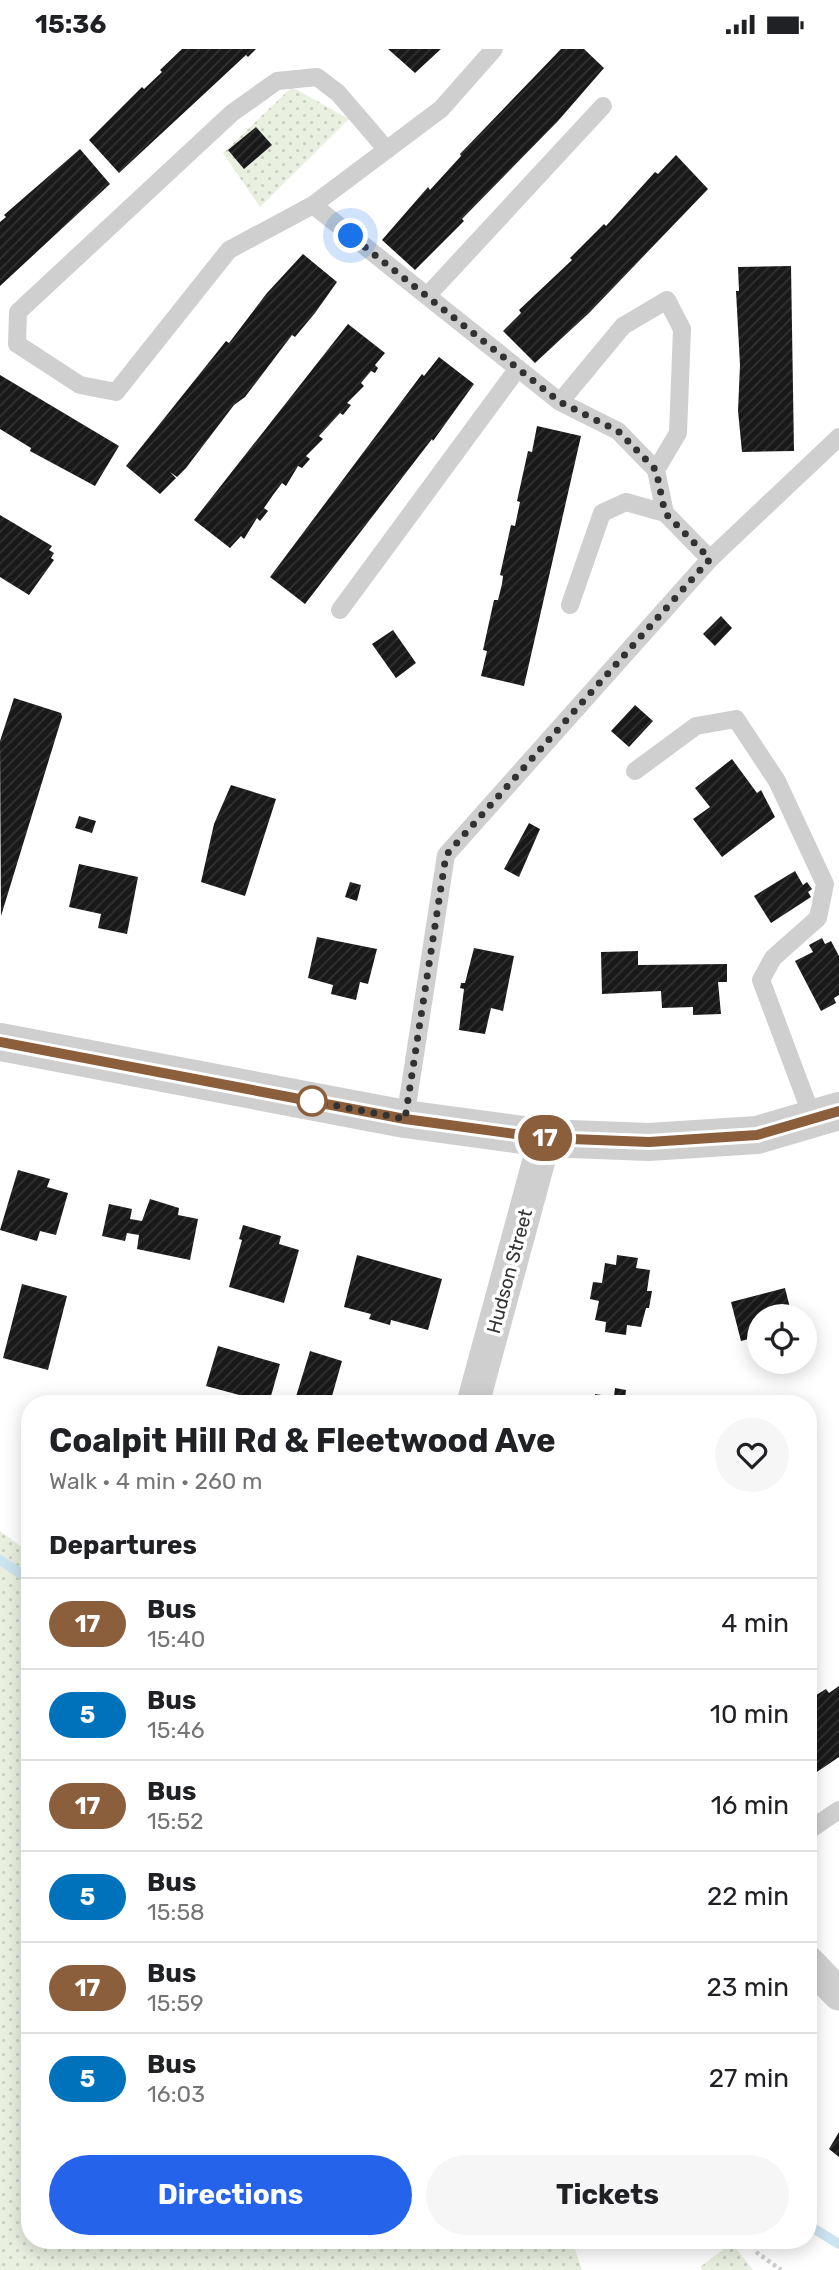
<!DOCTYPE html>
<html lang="en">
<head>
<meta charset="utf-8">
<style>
	:root { --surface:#fff; --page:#f6f6f6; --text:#202124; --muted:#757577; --line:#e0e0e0; --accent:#2563eb }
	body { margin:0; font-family:Rubik,sans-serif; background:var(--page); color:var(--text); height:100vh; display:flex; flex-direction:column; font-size:26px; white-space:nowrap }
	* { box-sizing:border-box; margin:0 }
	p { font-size:23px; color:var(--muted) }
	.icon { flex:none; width:38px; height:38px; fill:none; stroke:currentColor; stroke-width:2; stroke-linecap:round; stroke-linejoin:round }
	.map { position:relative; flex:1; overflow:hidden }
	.drawer { position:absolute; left:21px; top:1346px; width:796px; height:854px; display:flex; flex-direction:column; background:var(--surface); border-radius:28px; box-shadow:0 4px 18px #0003 }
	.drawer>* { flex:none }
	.badge { padding:0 14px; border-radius:23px; font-size:24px; line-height:46px }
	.buttons { position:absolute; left:747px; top:1255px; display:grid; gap:14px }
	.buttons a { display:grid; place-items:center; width:70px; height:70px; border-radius:50%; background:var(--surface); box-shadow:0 4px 18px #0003; font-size:35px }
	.you { position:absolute; width:35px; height:35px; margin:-18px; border:5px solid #fff; border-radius:50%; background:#1a73e8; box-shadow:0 0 0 10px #1a73e833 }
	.map>.badge { position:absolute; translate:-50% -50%; box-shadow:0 0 0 4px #fff }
	h2 { padding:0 28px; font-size:26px; line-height:63px }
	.round { display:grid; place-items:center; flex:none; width:74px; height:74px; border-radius:37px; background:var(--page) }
	.overview { display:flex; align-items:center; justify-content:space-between; height:119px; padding:0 28px }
	h1 { font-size:33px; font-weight:700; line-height:52px }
	.button { display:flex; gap:14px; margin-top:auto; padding:14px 28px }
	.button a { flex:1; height:80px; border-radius:42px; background:var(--accent); color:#fff; font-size:28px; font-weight:700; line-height:80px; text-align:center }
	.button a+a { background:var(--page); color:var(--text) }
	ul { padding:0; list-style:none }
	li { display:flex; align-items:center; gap:21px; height:91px; padding:0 28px; border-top:2px solid var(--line) }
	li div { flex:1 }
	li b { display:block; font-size:26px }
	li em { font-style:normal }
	li .badge { min-width:77px; font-weight:700; text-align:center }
	.status { display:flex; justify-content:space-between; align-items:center; height:49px; padding:0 35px; background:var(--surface); direction:ltr }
	.status svg { height:19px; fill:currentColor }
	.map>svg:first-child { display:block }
	.grass { fill:url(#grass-dots) }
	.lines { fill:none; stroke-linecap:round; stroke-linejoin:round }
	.stream { stroke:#cce4f0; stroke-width:10 }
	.building { fill:url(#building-hatch) }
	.path { stroke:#cfcfcf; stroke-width:4.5; stroke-dasharray:3.5 3.5; stroke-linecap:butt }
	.service { stroke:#cfcfcf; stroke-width:18 }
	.minor { stroke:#cfcfcf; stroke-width:33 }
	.tertiary { stroke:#cfcfcf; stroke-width:38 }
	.line-casing { stroke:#fff; stroke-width:16 }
	.line { stroke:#8b5e3c; stroke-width:10 }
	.walk { stroke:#323232; stroke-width:7; stroke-dasharray:0 12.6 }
	.stop-dot { fill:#fff; stroke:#8b5e3c; stroke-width:3.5 }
	.labels { text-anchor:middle; stroke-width:7; stroke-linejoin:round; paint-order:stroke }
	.street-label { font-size:19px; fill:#323232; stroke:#fff }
</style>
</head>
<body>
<div class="status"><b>15:36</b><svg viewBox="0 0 49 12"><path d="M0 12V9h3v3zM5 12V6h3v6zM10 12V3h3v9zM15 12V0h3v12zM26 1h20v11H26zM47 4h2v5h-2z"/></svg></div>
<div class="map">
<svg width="839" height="2221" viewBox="0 0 839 2221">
	<defs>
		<pattern id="grass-dots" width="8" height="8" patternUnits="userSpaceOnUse" patternTransform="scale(1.75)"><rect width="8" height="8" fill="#e9f0e0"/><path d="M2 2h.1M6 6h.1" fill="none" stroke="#c8cec1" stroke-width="1.8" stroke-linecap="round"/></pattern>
		<pattern id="building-hatch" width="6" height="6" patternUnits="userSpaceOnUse" patternTransform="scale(1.75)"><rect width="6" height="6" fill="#191919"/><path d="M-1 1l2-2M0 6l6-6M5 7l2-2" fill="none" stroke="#323232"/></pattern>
	</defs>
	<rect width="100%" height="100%" fill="#fff"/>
	<path class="grass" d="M292,38L349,70L260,158L223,104Z
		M0,1482L30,1504V2191H572L582,2221H0Z
		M732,2194L753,2221H703L700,2218Z"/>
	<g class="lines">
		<path class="stream" d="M0,1511L30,1531
			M808,2176L839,2195"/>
	</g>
	<path class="building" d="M182,0H256L248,8L246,6L119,124L89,91L142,38L144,40L162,23L160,21Z
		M388,0H441L415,24Z
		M561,0H584L604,19L558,72L462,170L464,172L415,221L382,191L428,138L430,141L461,107L460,105Z
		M256,78L272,96L244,120L228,101Z
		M80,100L110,135L0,237V173L6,168L4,166Z
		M676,106L708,140L589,264L535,314L503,282L521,264L519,261L572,211L570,209L604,175L606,177L655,123L658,125Z
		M303,205L337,233L315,264L295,288L292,286L245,348L234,356L186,419L177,428L170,423L176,429L160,445L126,417L226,292L229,294L267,244Z
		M791,217L794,402L742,403L738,362L740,316L736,242H739L738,218Z
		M348,275L385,304L375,316L378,319L375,324L371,322L361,334L364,337L347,354L351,356L343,366L340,364L319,387L323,390L306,407L310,410L302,419L298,417L286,437L282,434L273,446L264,459L268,462L260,472L257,469L244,490L241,487L230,499L194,471Z
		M439,308L474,335L433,392L432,390L305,555L270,528L422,325L424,327Z
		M0,326L119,397L95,437L30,402L31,399L0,380Z
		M537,377L581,387L524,637L481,627L487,602L483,601L494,551H498L502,535L503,527L500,526L511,476L515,477L520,453L517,452L528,402L532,403Z
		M0,466L52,497L49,501L54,504L51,509L54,511L29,546L0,528Z
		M721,567L732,579L715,597L703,585Z
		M393,581L416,614L396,629L372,595Z
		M14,649L61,664L62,668L1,867L0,692Z
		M635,656L653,672L629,698L611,682Z
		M732,710L757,744L761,741L775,768L722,808L693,770L710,758L695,739Z
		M231,736L276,750L245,847L201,833L214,775Z
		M79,767L96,772L92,784L75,779Z
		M529,774L540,780L519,828L504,820Z
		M79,815L138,828L127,885L98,879L101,865L69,858Z
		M795,822L803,836L807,833L812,840L808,843L811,848L771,874L754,847Z
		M350,833L361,836L357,852L345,848Z
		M317,888L377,900L368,935L360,933L356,951L331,945L333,936L308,929Z
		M822,889L825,895L831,892L839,907V946L834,949L836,954L821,962L795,912L813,903L809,896Z
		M474,899L514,907L503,962L491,959L485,985L459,981L464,940L460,939L461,934H465Z
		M638,902V916L727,915V933H718L721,965L693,966V958L662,959L661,942L602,945L601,903Z
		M18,1121L50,1130L47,1138L68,1144L56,1186L40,1182L37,1192L0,1181Z
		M150,1150L179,1159L178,1166L198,1170L190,1211L137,1200L139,1186L127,1184L125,1192L102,1187L109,1155L132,1160L130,1170L142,1172Z
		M243,1176L281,1187L279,1195L299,1201L284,1254L229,1238L242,1191L239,1190Z
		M357,1206L442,1230L428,1281L391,1271L390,1276L369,1270L371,1265L344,1258Z
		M617,1206L638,1209L636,1219L650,1221L647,1242H652L649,1259H646L641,1278L627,1276L626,1286L605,1283L606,1273L595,1271L599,1252L590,1250L593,1233L602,1234L605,1214L616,1216Z
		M22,1235L67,1247L48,1321L3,1309Z
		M785,1239L792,1267H760V1287L741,1292L731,1253Z
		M218,1297L280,1315L269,1354L206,1337Z
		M310,1302L342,1312L330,1354H294Z
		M615,1339L626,1341L625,1349L645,1354H594L595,1345L614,1348Z
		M839,1637V1708L808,1729V1651L826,1640L829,1644Z
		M839,2083V2108L829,2100Z"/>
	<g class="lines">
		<path class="path" d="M756,2203L781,2221"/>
		<path class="service" d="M387,101L338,44L317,28L277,32L232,64L18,263L17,295L80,336L116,343L229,201L313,156L441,60L494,0
			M313,156L560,353L618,382L656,421L665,464L710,510
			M427,247L603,57
			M560,353L623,277L667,251L682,280L678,384L656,421
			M570,556L602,464L626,453L665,464
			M340,561L518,319
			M635,722L696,677L736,670L777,732L825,835L818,869L773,909L761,931L813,1070
			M405,1070L446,806L710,510L839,388
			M808,1782L839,1761"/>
		<path class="minor" d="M473,1354L545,1089
			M808,1913L839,1945"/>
		<path class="tertiary" d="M0,993L405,1070L545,1089L649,1093L757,1086L839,1062"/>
	</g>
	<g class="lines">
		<defs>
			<path id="line" d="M0,993L405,1070L545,1089L649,1093L757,1086L839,1062"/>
		</defs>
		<use href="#line" class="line-casing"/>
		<use href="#line" class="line"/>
		<path class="walk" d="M312,1052L405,1070L446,806L710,510L665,464L656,421L618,382L560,353L351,187"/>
	</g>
	<circle class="stop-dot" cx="312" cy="1052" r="14"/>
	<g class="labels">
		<g class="street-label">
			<text transform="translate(509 1222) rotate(-75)" y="7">Hudson Street</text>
		</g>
	</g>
</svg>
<div class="buttons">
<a><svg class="icon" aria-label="locate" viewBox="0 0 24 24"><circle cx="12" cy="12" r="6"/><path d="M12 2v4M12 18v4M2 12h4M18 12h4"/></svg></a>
</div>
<div class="you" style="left:351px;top:187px"></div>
<b class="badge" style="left:545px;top:1089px;background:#8b5e3c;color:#fff">17</b>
<section class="drawer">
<div class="overview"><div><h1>Coalpit Hill Rd &amp; Fleetwood Ave</h1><p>Walk · 4 min · 260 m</p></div><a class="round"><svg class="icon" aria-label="heart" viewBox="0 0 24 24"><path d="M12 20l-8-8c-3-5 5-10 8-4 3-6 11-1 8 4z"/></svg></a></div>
<h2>Departures</h2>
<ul>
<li><span class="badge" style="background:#8b5e3c;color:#fff">17</span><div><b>Bus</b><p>15:40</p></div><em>4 min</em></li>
<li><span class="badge" style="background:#0072bc;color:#fff">5</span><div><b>Bus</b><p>15:46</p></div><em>10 min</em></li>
<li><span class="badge" style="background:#8b5e3c;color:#fff">17</span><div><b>Bus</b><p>15:52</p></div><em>16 min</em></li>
<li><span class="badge" style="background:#0072bc;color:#fff">5</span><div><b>Bus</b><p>15:58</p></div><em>22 min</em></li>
<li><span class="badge" style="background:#8b5e3c;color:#fff">17</span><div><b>Bus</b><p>15:59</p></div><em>23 min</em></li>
<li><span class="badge" style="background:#0072bc;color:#fff">5</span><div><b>Bus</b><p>16:03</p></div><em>27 min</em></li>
</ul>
<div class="button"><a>Directions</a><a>Tickets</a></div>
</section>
</div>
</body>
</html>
